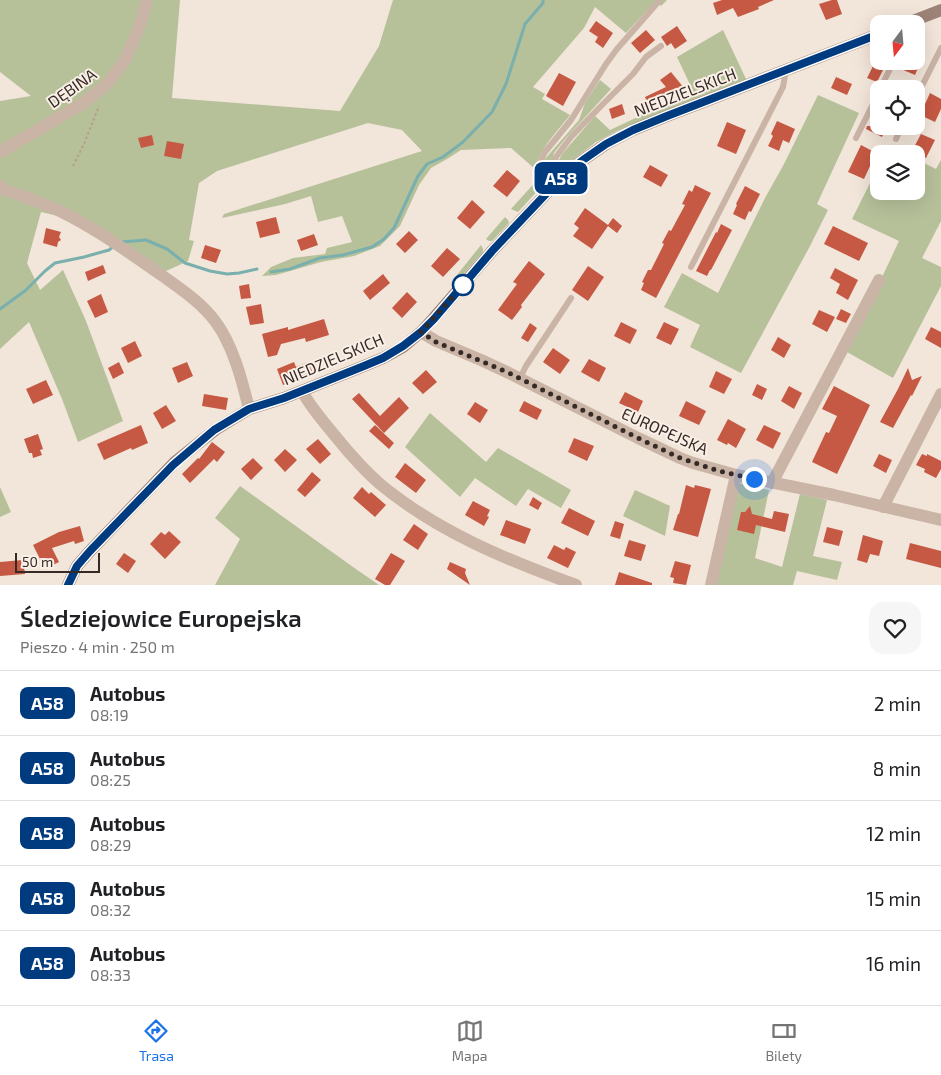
<!DOCTYPE html>
<html lang="pl">
<head>
<meta charset="utf-8">
<style>
	:root { --surface:#fff; --page:#f6f6f6; --text:#202124; --muted:#757577; --line:#e0e0e0; --accent:#1a73e8 }
	body { margin:0; font-family:"Exo 2",sans-serif; background:var(--page); color:var(--text); height:100vh; display:flex; flex-direction:column; font-size:19px; white-space:nowrap }
	* { box-sizing:border-box; margin:0 }
	p { font-size:16px; color:var(--muted) }
	.icon { flex:none; width:28px; height:28px; fill:none; stroke:currentColor; stroke-width:2; stroke-linecap:round; stroke-linejoin:round }
	.map { position:relative; height:585px; overflow:hidden }
	.drawer { display:flex; flex-direction:column; background:var(--surface); flex:1 }
	.drawer>* { flex:none }
	.badge { padding:0 10px; border-radius:8px; font-size:18px; line-height:32px }
	.needle { width:32px; rotate:196deg }
	.buttons { position:absolute; left:870px; top:15px; display:grid; gap:10px }
	.buttons a { display:grid; place-items:center; width:55px; height:55px; border-radius:10px; background:var(--surface); box-shadow:0 5px 20px #0002; font-size:25px }
	.scale { position:absolute; left:15px; bottom:12px; width:85px; box-sizing:border-box; padding-left:5px; border:2px solid #362a27; border-top:0; font-size:14px; line-height:18px; white-space:nowrap; color:#362a27; -webkit-text-stroke:4px #f9efe6; paint-order:stroke }
	.you { position:absolute; width:25px; height:25px; margin:-12px; border:4px solid #fff; border-radius:50%; background:#1a73e8; box-shadow:0 0 0 8px #1a73e833 }
	.map>.badge { position:absolute; translate:-50% -50%; box-shadow:0 0 0 2px #fff }
	.round { display:grid; place-items:center; flex:none; width:52px; height:52px; border-radius:15px; background:var(--page) }
	.summary { display:flex; align-items:center; justify-content:space-between; height:85px; padding:0 20px }
	h1 { font-size:24px; font-weight:600; line-height:38px }
	ul { padding:0; list-style:none }
	li { display:flex; align-items:center; gap:15px; height:65px; padding:0 20px; border-top:1px solid var(--line) }
	li div { flex:1 }
	li b { display:block; font-size:19px }
	li em { font-style:normal }
	li .badge { min-width:55px; font-weight:700; text-align:center }
	.tab-bar { display:flex; justify-content:space-around; align-items:center; height:70px; border-top:1px solid var(--line); background:var(--surface); font-size:14px; color:var(--muted) }
	.tab-bar a { display:grid; justify-items:center; gap:2px }
	.tab-bar .on { color:var(--accent) }
	.map>svg:first-child { display:block }
	.green { fill:#b6c19a }
	.lines { fill:none; stroke-linecap:round; stroke-linejoin:round }
	.stream { stroke:#79afad; stroke-width:3 }
	.building { fill:#c65943 }
	.path { stroke:#b59d90; stroke-width:2; stroke-dasharray:2.5 2.5; stroke-linecap:butt }
	.lane { stroke:#cab4a6; stroke-width:6 }
	.street { stroke:#cab4a6; stroke-width:12 }
	.secondary { stroke:#9d8277; stroke-width:12 }
	.line-casing { stroke:#fff; stroke-width:11 }
	.line { stroke:#003b80; stroke-width:8 }
	.walk { stroke:#362a27; stroke-width:5; stroke-dasharray:0 9 }
	.stop-dot { fill:#fff; stroke:#003b80; stroke-width:2.5 }
	.labels { text-anchor:middle; stroke-width:4; stroke-linejoin:round; paint-order:stroke }
	.street-label { font-size:16px; fill:#362a27; stroke:#f9efe6 }
</style>
</head>
<body>
<div class="map">
<svg width="941" height="585" viewBox="0 0 941 585">
	<rect width="100%" height="100%" fill="#f2e5da"/>
	<path class="green" d="M0,0H180L172,98L340,111L379,46L393,0H667L661,6L656,1L626,33L595,7L584,28L533,87L545,94L542,99L570,115C557,132 540,148 535,169L511,148L461,150L447,159L431,168L419,185L400,226L380,246L354,256L321,262L276,275L262,276L271,267L293,258L325,254L327,248L352,242L342,216L318,222L311,196L285,204L222,218L224,214L422,151L402,130L368,123L217,171L199,183L189,240L194,241L188,261L164,272L96,225L41,212L27,263L40,290L63,270L86,321L123,421L78,442L62,399L29,322L0,349V101L31,96L0,72Z
		M723,30L746,79L619,130L596,142L565,166H561L559,163V160L562,154L595,116L610,130L693,91L677,57Z
		M600,80L611,89L565,139L554,153L551,171L546,175L544,173L543,167L544,160L579,120L585,103Z
		M818,95L859,113L817,204L828,210L810,246L741,373L690,347L700,325L664,307L682,273L718,293L765,198L784,164Z
		M916,159L936,169L941,160V221L922,258L941,267V286L893,378L847,352L899,241L852,219L879,165V191H916Z
		M538,179L541,182V187L518,212L511,209Z
		M505,217L508,220L509,223L492,241H489L486,239Z
		M481,245L483,249V252L460,278L457,275Z
		M430,413L486,462L498,448L571,490L561,508L528,489L516,506L475,478L460,497L405,447Z
		M738,483L769,490L755,558L782,567L800,494L827,500L813,556L842,562L837,580L797,571L793,585H716Z
		M240,486L353,567L379,585H215L240,539L215,518Z
		M0,487L11,512L0,517Z
		M635,490L670,506L665,536L623,516Z"/>
	<g class="lines">
		<path class="stream" d="M122,242L146,240L167,249L185,263L210,271L227,274L239,273L257,269
			M271,272L290,269L320,258L343,255L372,247L384,239L394,228L418,176L427,164L443,157L463,142L492,112L506,84L525,24L543,3V0
			M0,309L26,290L45,271L55,263L84,257L109,250L114,246"/>
	</g>
	<path class="building" d="M722,0H774L758,7L759,9L738,17L733,8L717,15L713,3Z
		M832,0H837L842,14L826,20L819,4Z
		M596,21L613,33L603,48L595,42L598,37L589,31Z
		M677,26L687,41L675,49L671,43L667,46L661,37Z
		M646,30L655,40L640,53L631,43Z
		M905,61H921L915,75L901,69Z
		M873,66L883,70L877,82L867,78Z
		M671,72L684,88L673,96L671,94L648,105L645,97L666,87L660,80Z
		M559,73L576,82L563,106L546,96Z
		M836,77L852,84L847,95L831,88Z
		M930,93L941,99V109L935,122L920,115Z
		M622,104L625,114L612,119L609,109Z
		M777,121L795,129L789,143L783,140L779,151L768,146L773,136L771,134Z
		M727,122L746,130L736,154L717,146Z
		M867,126H887L882,137L866,129Z
		M921,134L935,140L926,158L912,151Z
		M152,135L154,145L141,148L138,138Z
		M167,141L184,144L181,159L164,156Z
		M861,145L876,153L864,179L848,172Z
		M650,165L668,175L661,187L643,177Z
		M507,170L520,181L507,197L493,186Z
		M695,185L711,193L656,298L641,290L644,283L642,282L648,270H651L664,244L662,243L669,230L671,231L685,205L682,204L689,190L692,192Z
		M745,186L760,194L751,212L749,211L745,220L733,214L737,205L736,204Z
		M472,200L485,212L470,229L457,218Z
		M585,208L608,225L613,218L622,226L617,233L608,226L592,249L573,236L579,228L574,224Z
		M276,217L280,233L260,238L256,222Z
		M721,224L732,230L711,270H710L707,276L696,271L716,232L717,233Z
		M833,226L868,243L859,261L824,244Z
		M46,228L61,232L59,237L61,240L58,242L57,247L43,243Z
		M409,231L418,240L405,253L396,244Z
		M314,234L318,245L301,251L297,240Z
		M205,245L221,250L216,263L201,258Z
		M447,248L460,259L443,277L431,266Z
		M529,261L545,274L521,305L522,307L512,320L498,310L517,284L513,282Z
		M103,265L106,273L88,281L85,272Z
		M588,266L604,277L588,301L572,290Z
		M835,268L858,280L848,300L836,293L840,284L830,278Z
		M383,274L390,283L370,300L363,291Z
		M249,284L251,298L241,299L239,286Z
		M407,292L417,302L402,318L392,308Z
		M101,294L108,312L95,318L87,301Z
		M261,304L264,323L250,325L246,307Z
		M841,309L851,314L846,323L836,319Z
		M819,310L835,317L827,332L812,324Z
		M324,319L329,335L306,342L305,338L281,344L277,355L268,357L262,334L288,327V330Z
		M621,322L637,330L630,344L614,336Z
		M664,322L679,329L671,345L656,338Z
		M530,323L537,328L528,342L521,338Z
		M931,327L941,332V348L925,339Z
		M778,337L791,345L784,358L771,350Z
		M135,341L142,356L128,363L121,348Z
		M553,348L570,360L560,374L543,362Z
		M589,359L606,368L599,382L581,372Z
		M119,362L124,373L113,379L108,368Z
		M187,362L193,376L178,383L172,368Z
		M294,362L296,367L308,362L313,373L283,385L277,369Z
		M908,368L912,380L922,376L912,396L911,395L893,428L880,422L898,389Z
		M426,370L437,382L423,394L412,383Z
		M716,371L732,379L724,394L709,387Z
		M46,380L53,395L33,404L26,389Z
		M757,384L767,389L762,400L752,395Z
		M789,386L802,393L794,409L781,401Z
		M834,386L870,405L837,474L812,462L826,432L829,433L837,416L822,409Z
		M625,392L643,401L638,412L619,403Z
		M359,393L380,416L399,397L409,408L384,433L352,399Z
		M204,394L228,398L226,410L202,406Z
		M524,401L542,410L537,420L519,411Z
		M686,401L706,411L699,425L679,416Z
		M475,402L488,410L480,423L467,414Z
		M166,405L176,421L162,429L153,413Z
		M728,419L746,429L736,448L728,443L727,445L717,440Z
		M141,425L148,443L132,450L131,448L104,460L97,444Z
		M375,425L394,443L389,449L369,431Z
		M764,425L781,433L773,449L756,440Z
		M38,434L43,449L40,450L42,455L33,458L32,453H29L24,439Z
		M574,438L594,446L587,461L568,452Z
		M318,439L331,454L320,464L306,449Z
		M212,442L225,452L217,462L214,459L190,483L182,474L198,458L199,459Z
		M285,449L297,460L285,472L274,460Z
		M879,454L892,460L886,473L873,466Z
		M922,454L927,456V454L941,461V469L936,478L924,472L925,469L916,465Z
		M253,458L263,468L251,480L241,469Z
		M405,463L426,480L416,493L395,477Z
		M312,472L321,480L305,497L297,490Z
		M686,485L694,488L695,485L711,489L698,537L673,530L678,514H679Z
		M362,487L369,494L371,492L386,505L375,517L353,498Z
		M533,497L542,503L538,510L529,505Z
		M473,501L490,510L487,516L489,517L484,526L465,515Z
		M750,506L752,514L772,519L774,511L789,514L785,532L756,525L754,534L737,530L741,512H745Z
		M569,508L595,521L588,536L561,523Z
		M506,520L531,529L525,544L500,535Z
		M615,521L624,524L620,539L610,536Z
		M414,524L428,534L418,550L403,540Z
		M80,526L84,541L75,544L74,541L52,548L59,562L45,569L33,545L59,532Z
		M827,527L843,531L839,546L823,542Z
		M169,531L181,542L165,559L150,544L161,532L165,535Z
		M863,535L883,541L879,556L870,554L867,563L857,560Z
		M629,540L646,545L641,561L624,556Z
		M910,543L941,551V568L906,559Z
		M554,545L564,550L566,547L576,552L568,568L547,558Z
		M124,553L136,561L128,573L116,564Z
		M391,553L405,561L390,585H385L375,579Z
		M23,560L25,574L0,576V562Z
		M675,561L691,565L686,585L673,583L674,578L670,577Z
		M450,562L466,569L465,573L470,585L447,569Z
		M619,572L652,583V585H615Z"/>
	<g class="lines">
		<path class="path" d="M73,166L84,144L99,106"/>
		<path class="lane" d="M880,89L894,61
			M916,98L941,48
			M856,138L879,92
			M896,139L902,126
			M561,178L554,166L556,157L571,137L599,108L633,74L646,57L661,46
			M550,188L541,174L540,162L545,152L571,120L606,64L617,49L660,0
			M691,267L783,87L786,70
			M520,378L526,366L571,298"/>
		<path class="street" d="M0,152L82,104L108,83L125,60L139,28L147,0
			M0,186L3,189C22,196 42,203 60,211C95,228 128,252 160,274C179,288 200,301 215,321C233,345 242,380 249,409
			M421,332L436,341L481,360L509,373L638,438L680,458L693,463L736,475L834,495L941,520
			M302,391C311,408 324,422 336,437C349,453 365,471 380,484C438,532 507,560 576,585
			M772,483L879,280
			M883,507L941,394
			M711,585L736,475"/>
		<path class="secondary" d="M905,24L941,10
			M68,585L77,566L90,551L175,462L215,430L249,409L284,398L364,366L383,358L403,347L421,332L433,319L493,250L561,178L583,160L606,144L633,130L667,116L879,34"/>
	</g>
	<g class="lines">
		<defs>
			<path id="line" d="M68,585L77,566L90,551L173,465L214,430L249,409L284,398L364,366L383,358L403,346L421,332L434,319L493,250L561,178L583,160L606,144L633,130L667,116L879,34"/>
		</defs>
		<use href="#line" class="line-casing"/>
		<use href="#line" class="line"/>
		<path class="walk" d="M463,285L421,332L436,342L509,373L638,438L680,458L719,471L754,479"/>
	</g>
	<circle class="stop-dot" cx="463" cy="285" r="10"/>
	<g class="labels">
		<g class="street-label">
			<text transform="translate(72 88) rotate(-35)" y="6">DĘBINA</text>
			<text transform="translate(685 92) rotate(-21)" y="6">NIEDZIELSKICH</text>
			<text transform="translate(333 359) rotate(-23)" y="6">NIEDZIELSKICH</text>
			<text transform="translate(665 431) rotate(24)" y="6">EUROPEJSKA</text>
		</g>
	</g>
</svg>
<div class="buttons">
<a><svg class="needle" viewBox="-14 -14 28 28"><path d="M0-13l5 13h-10z" fill="#e53935"/><path d="M0 13l5-13h-10z" fill="#757577"/></svg></a>
<a><svg class="icon" aria-label="locate" viewBox="0 0 24 24"><circle cx="12" cy="12" r="6"/><path d="M12 2v4M12 18v4M2 12h4M18 12h4"/></svg></a>
<a><svg class="icon" aria-label="layers" viewBox="0 0 24 24"><path d="M12 4l9 5-9 5-9-5zM3 14l9 5 9-5"/></svg></a>
</div>
<div class="scale">50 m</div>
<div class="you" style="left:754px;top:479px"></div>
<b class="badge" style="left:561px;top:178px;background:#003b80;color:#fff">A58</b>
</div>
<section class="drawer">
<div class="summary"><div><h1>Śledziejowice Europejska</h1><p>Pieszo · 4 min · 250 m</p></div><a class="round"><svg class="icon" aria-label="heart" viewBox="0 0 24 24"><path d="M12 20l-8-8c-3-5 5-10 8-4 3-6 11-1 8 4z"/></svg></a></div>
<ul>
<li><span class="badge" style="background:#003b80;color:#fff">A58</span><div><b>Autobus</b><p>08:19</p></div><em>2 min</em></li>
<li><span class="badge" style="background:#003b80;color:#fff">A58</span><div><b>Autobus</b><p>08:25</p></div><em>8 min</em></li>
<li><span class="badge" style="background:#003b80;color:#fff">A58</span><div><b>Autobus</b><p>08:29</p></div><em>12 min</em></li>
<li><span class="badge" style="background:#003b80;color:#fff">A58</span><div><b>Autobus</b><p>08:32</p></div><em>15 min</em></li>
<li><span class="badge" style="background:#003b80;color:#fff">A58</span><div><b>Autobus</b><p>08:33</p></div><em>16 min</em></li>
</ul>
</section>
<nav class="tab-bar">
<a class="on"><svg class="icon" aria-label="directions" viewBox="0 0 24 24"><path d="M12 3l9 9-9 9-9-9zM9 14v-3h6M13 9l2 2-2 2"/></svg>Trasa</a>
<a><svg class="icon" aria-label="map" viewBox="0 0 24 24"><path d="M3 6l6-2 6 2 6-2v14l-6 2-6-2-6 2zM9 4v14M15 6v14"/></svg>Mapa</a>
<a><svg class="icon" aria-label="tickets" viewBox="0 0 24 24"><path d="M3 7h18v10H3zM15 7v10"/></svg>Bilety</a>
</nav>
</body>
</html>
